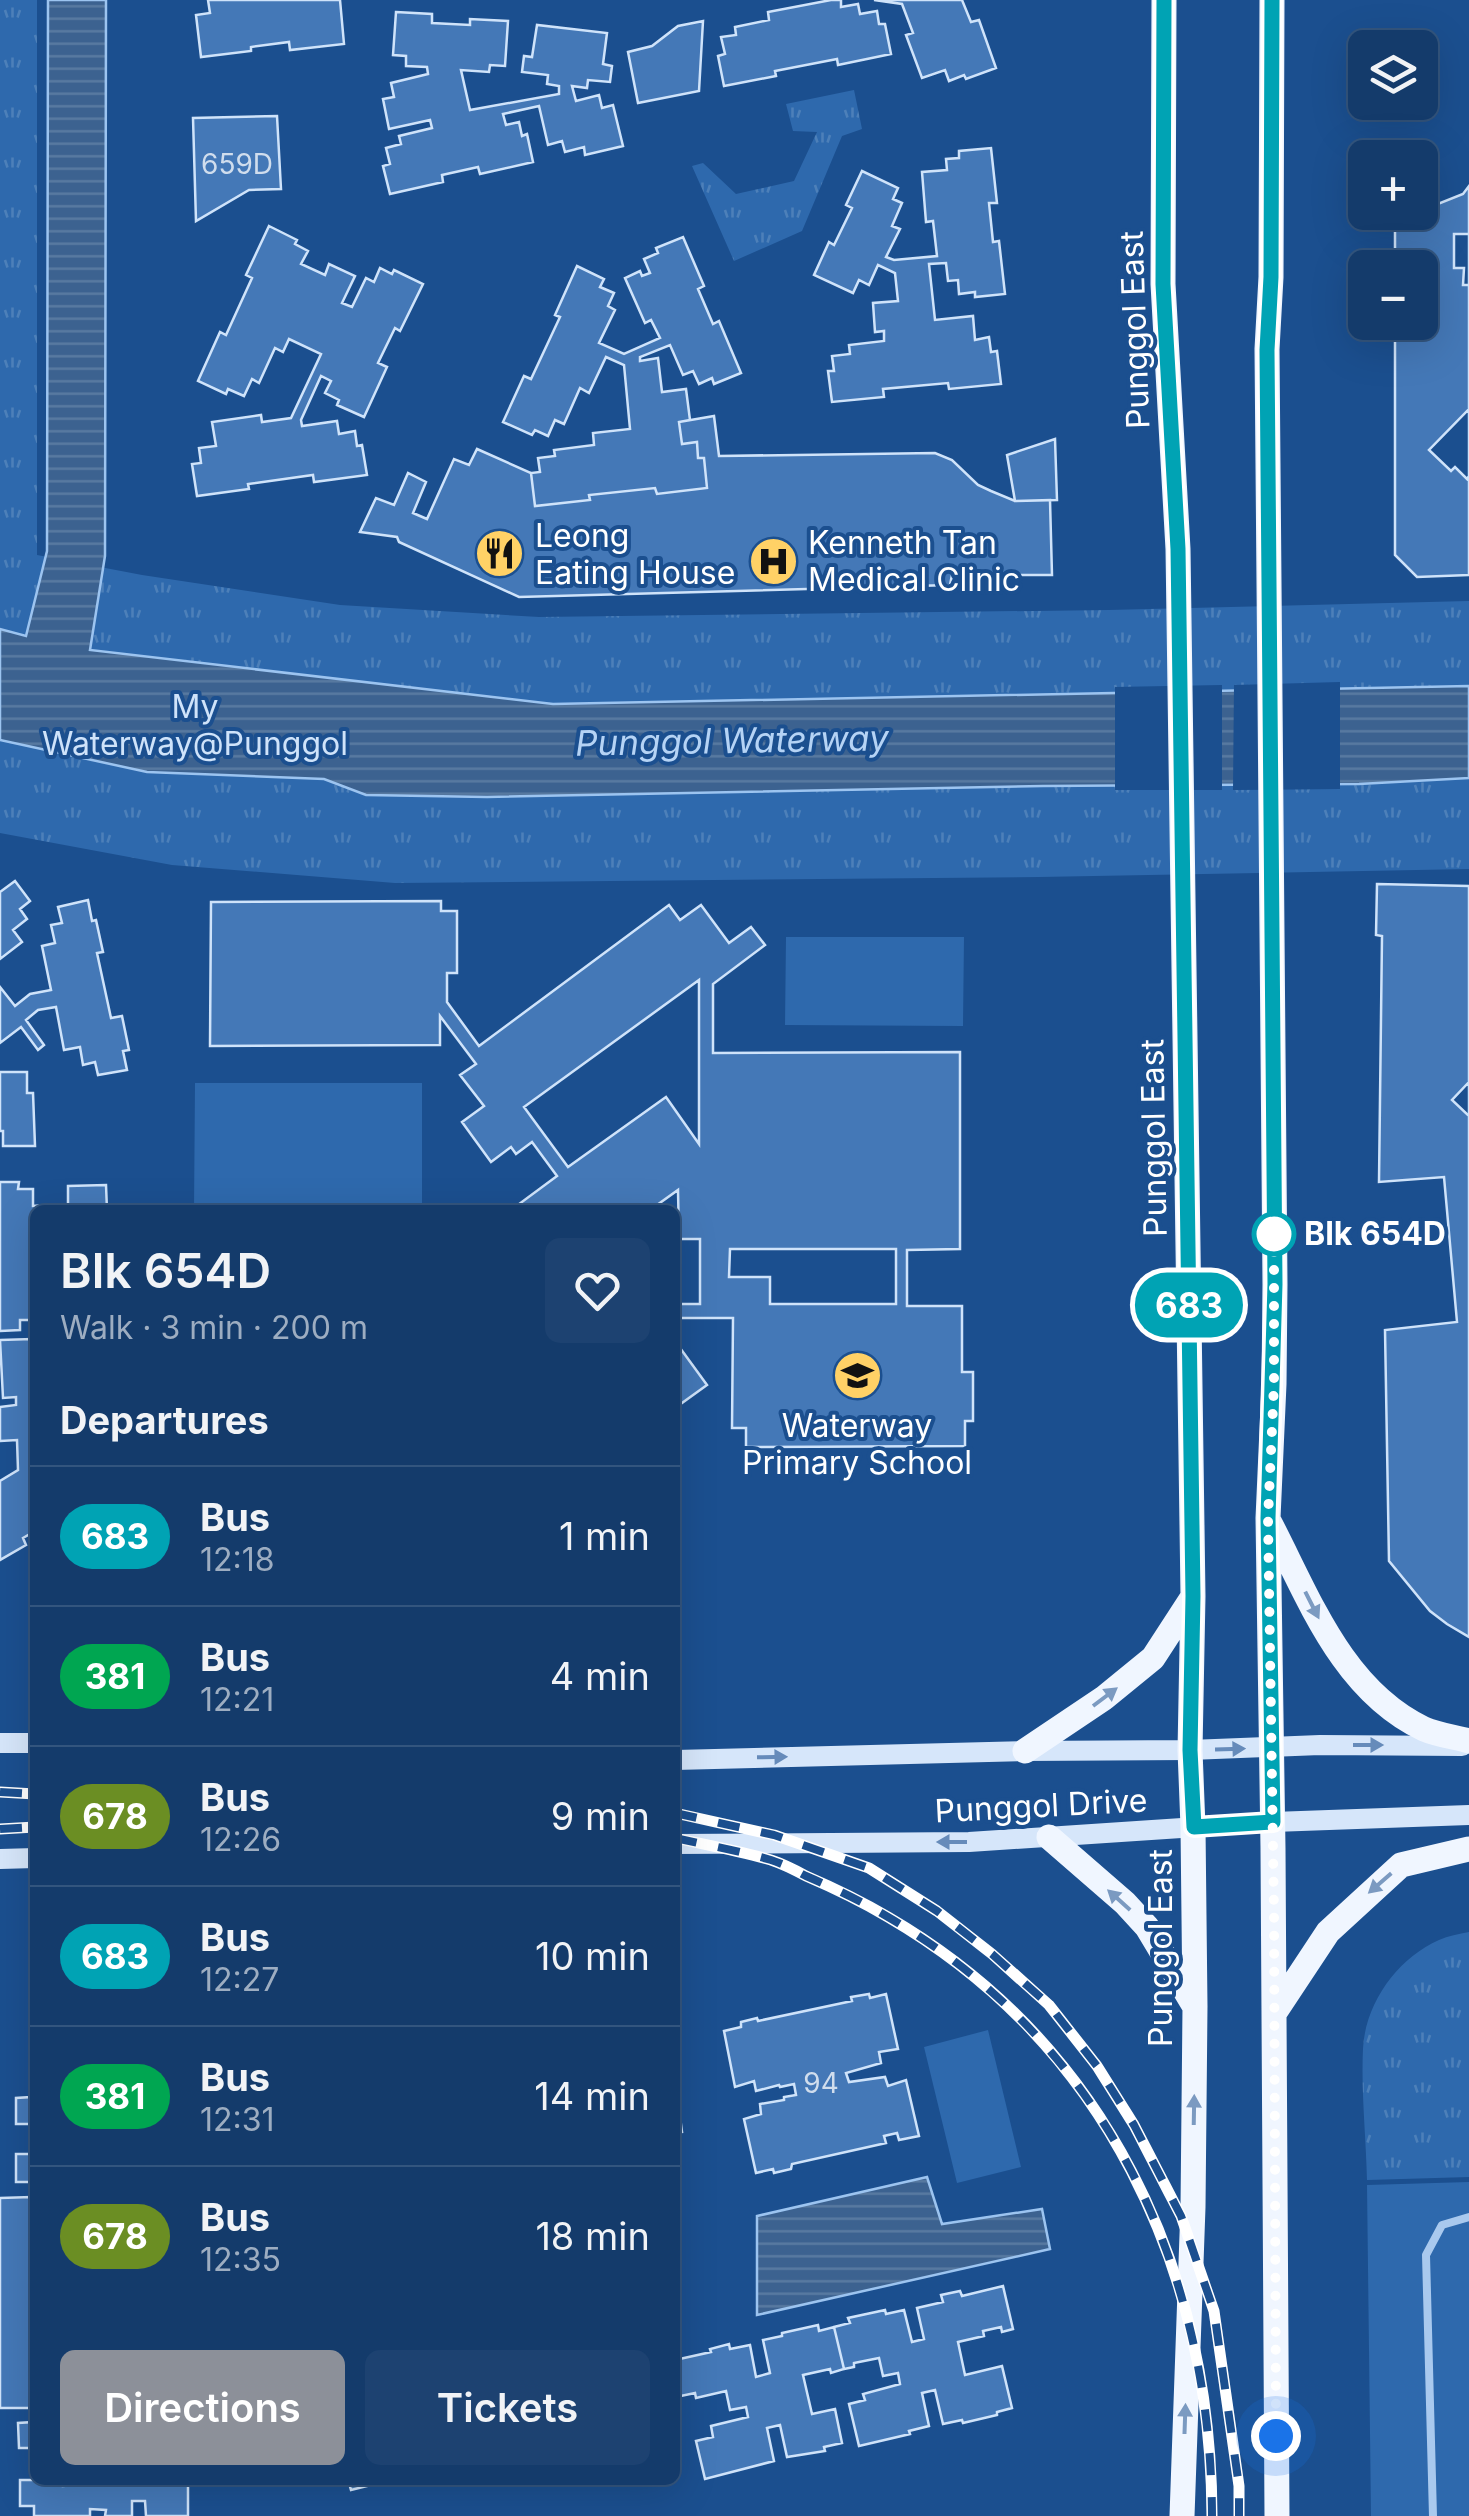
<!DOCTYPE html>
<html lang="en">
<head>
<meta charset="utf-8">
<style>
	:root { --surface:#143b6b; --page:#1d4271; --text:#f1f3f6; --muted:#9dadc1; --line:#33557e; --accent:#8c9099 }
	body { margin:0; font-family:Inter,sans-serif; background:var(--page); color:var(--text); height:100vh; display:flex; flex-direction:column; font-size:38px; white-space:nowrap }
	* { box-sizing:border-box; margin:0 }
	p { font-size:32px; color:var(--muted) }
	.icon { flex:none; width:55px; height:55px; fill:none; stroke:currentColor; stroke-width:2; stroke-linecap:round; stroke-linejoin:round }
	.map { position:relative; flex:1; overflow:hidden }
	.sheet { position:absolute; left:30px; top:1205px; width:650px; height:1280px; display:flex; flex-direction:column; background:var(--surface); border-radius:15px; box-shadow:0 10px 40px #0002,0 0 0 2px var(--line) }
	.sheet>* { flex:none }
	.badge { padding:0 20px; border-radius:32px; font-size:35px; line-height:65px }
	.fabs { position:absolute; left:1348px; top:30px; display:grid; gap:20px }
	.fabs a { display:grid; place-items:center; width:90px; height:90px; border-radius:15px; background:var(--surface); box-shadow:0 10px 40px #0002,0 0 0 2px var(--line); font-size:50px }
	.you { position:absolute; width:50px; height:50px; margin:-25px; border:8px solid #fff; border-radius:50%; background:#1a73e8; box-shadow:0 0 0 15px #1a73e833 }
	.map>.badge { position:absolute; translate:-50% -50%; box-shadow:0 0 0 5px #fff }
	h2 { padding:0 30px; font-size:38px; line-height:90px }
	.round { display:grid; place-items:center; flex:none; width:105px; height:105px; border-radius:15px; background:var(--page) }
	.overview { display:flex; align-items:center; justify-content:space-between; height:170px; padding:0 30px }
	h1 { font-size:48px; font-weight:600; line-height:75px }
	.cta { display:flex; gap:20px; margin-top:auto; padding:20px 30px }
	.cta a { flex:1; height:115px; border-radius:15px; background:var(--accent); color:#fff; font-size:40px; font-weight:600; line-height:115px; text-align:center }
	.cta a+a { background:var(--page); color:var(--text) }
	ul { padding:0; list-style:none }
	li { display:flex; align-items:center; gap:30px; height:140px; padding:0 30px; border-top:2px solid var(--line) }
	li div { flex:1 }
	li b { display:block; font-size:38px }
	li em { font-style:normal }
	li .badge { min-width:110px; font-weight:700; text-align:center }
	.map>svg:first-child { display:block }
	.grass { fill:url(#grass-tufts) }
	.garden { fill:#2e69ad }
	.water { fill:url(#water-rules); stroke:#9cc4f0; stroke-width:2.5 }
	.pier { fill:#1b4f8f }
	.building { fill:#4478b7; stroke:#cfe3fa; stroke-width:2.5; fill-rule:evenodd }
	.lines { fill:none; stroke-linecap:round; stroke-linejoin:round }
	.lane { stroke:#a9c9ee; stroke-width:8 }
	.secondary { stroke:#d6e6fa; stroke-width:20 }
	.primary { stroke:#f0f6ff; stroke-width:25 }
	.rail-casing { stroke:#fff; stroke-width:11 }
	.rail { stroke:#1b4f8f; stroke-width:8; stroke-dasharray:22; stroke-linecap:butt }
	.oneway { fill:#7b9ac1 }
	.oneway2 { fill:#668bba }
	.line-casing { stroke:#fff; stroke-width:22 }
	.line { stroke:#00a3b4; stroke-width:15 }
	.walk { stroke:#fff; stroke-width:10; stroke-dasharray:0 18 }
	.stop-dot { fill:#fff; stroke:#00a3b4; stroke-width:5 }
	.labels { text-anchor:middle; stroke-width:8; stroke-linejoin:round; paint-order:stroke }
	.number-label { font-size:28px; fill:#d0dded }
	.street-label { font-size:32px; fill:#fff; stroke:#1b4f8f }
	.poi-label { font-size:32px; fill:#fff; stroke:#1b4f8f; text-anchor:start }
	.park-label { font-size:32px; fill:#cfe3fa; stroke:#1b4f8f }
	.stop-label { font-size:32px; font-weight:bold; fill:#fff; stroke:#1b4f8f; text-anchor:start }
	.water-label { font-size:35px; font-style:italic; fill:#b5d3f5; stroke:#1b4f8f }
</style>
</head>
<body>
<div class="map">
<svg width="1469" height="2516" viewBox="0 0 1469 2516">
	<defs>
		<pattern id="grass-tufts" width="24" height="20" patternUnits="userSpaceOnUse" patternTransform="scale(2.5)"><rect width="24" height="20" fill="#2e69ad"/><path d="M3 7l-1-3M5 7V3M7 7l1-3M15 17l-1-3M17 17v-4M19 17l1-3" fill="none" stroke="#4d80b9"/></pattern>
		<pattern id="water-rules" width="6" height="5" patternUnits="userSpaceOnUse" patternTransform="scale(2.5)"><rect width="6" height="5" fill="#3c6290"/><path d="M0 2.5h6" fill="none" stroke="#597aa1"/></pattern>
	</defs>
	<rect width="100%" height="100%" fill="#1b4f8f"/>
	<path class="grass" d="M0,0H37V555L142,575L340,605L539,617L1109,610L1469,601V869L1038,877L395,883L172,865L0,833Z
		M854,90L862,129L842,136L802,231L734,261L692,166L703,163L736,194L794,181L817,132L793,131L786,104Z
		M1469,1932V2177L1367,2180C1366,2137 1361,2092 1363,2049C1365,2003 1398,1958 1439,1940C1448,1936 1459,1934 1469,1932Z"/>
	<path class="garden" d="M786,937H964L963,1026L785,1025Z
		M195,1083H422V1210H194Z
		M988,2030L1021,2167L957,2183L924,2047Z
		M1469,2182V2516H1371L1367,2185Z"/>
	<path class="water" d="M48,0H106L105,556L90,650L553,704L1469,686V778L1359,784L1043,786L487,797L366,795L324,779L147,772L0,740V629L26,636L47,551Z
		M927,2177L942,2224L1042,2209L1050,2249L757,2315V2216Z"/>
	<path class="pier" d="M1340,682V789L1233,790L1234,685Z
		M1222,685V790H1115V687Z"/>
	<path class="building" d="M208,0H340L344,44L290,50L289,42L251,47V51L201,57L196,15L210,13Z
		M831,0H841V7L858,4L860,14L877,11L879,24H885L891,54L838,65L837,59L775,71L776,76L724,86L718,56L725,54L721,37L736,35L735,27L769,20L768,12Z
		M874,0H962L971,22L979,20L996,68L966,79L964,75L949,81L945,70L922,78L906,35L913,33L902,4Z
		M396,12L432,14V23L470,25V19L508,21L505,66L490,65L489,72L461,70L470,110L559,94V86L547,84L548,75L522,72L524,56L532,57L537,25L607,33L603,64L612,66L610,82L588,80L587,88L572,86L576,101L599,95L602,108L613,105L623,146L585,155L584,147L565,152L562,141L548,145L539,106L503,114L506,125L519,122L522,136L527,134L533,162L480,174L478,167L442,175L443,182L390,194L383,166L390,164L386,148L401,144L399,136L432,128L430,120L389,129L383,99L394,97L391,83L428,74L427,67L406,66V56L393,55Z
		M703,21L699,91L638,103L628,52L652,46L678,26Z
		M277,116L281,189L249,190L196,221L193,118Z
		M991,148L997,203H989L993,242L999,241L1005,294L975,297V292L959,294L958,280L948,281L946,263L929,264L935,320L973,316L975,340L989,337L991,352L997,351L1001,384L949,389L948,383L883,389L884,397L832,402L828,371H834L832,356L850,354L849,345L884,341V331L875,332L873,303L898,301L895,273L878,265L869,285L859,280L853,293L814,275L829,242L834,245L852,208L846,205L862,171L898,188L893,199L902,203L892,226L900,229L886,257L894,260L937,256L933,221L926,222L922,172L947,170L946,159L959,158V151Z
		M1469,186V575L1417,577L1395,555V322H1420V268H1395V221L1463,194Z
		M269,226L297,240L295,244L308,251L301,264L325,275L329,264L355,276L342,303L352,307L366,278L374,282L380,268L392,274L394,270L423,284L400,331L395,328L378,363L387,367L364,417L337,405L339,400L325,393L331,381L321,376L301,420L302,426L337,421L339,434L355,431L357,446L362,445L367,475L314,482L313,475L248,484L249,489L197,496L192,464L201,463L199,448L216,446L212,422L261,415L262,422L291,418L321,354L289,339L283,352L275,348L259,383L252,379L244,396L228,389L226,394L198,381L220,332L226,335L252,278L246,275Z
		M1454,234H1469V285H1463L1464,268H1454Z
		M683,237L704,286L698,289L713,324L719,321L741,373L714,384L712,378L699,384L693,371L683,375L670,345L640,357V361L658,358L662,392L686,389L690,420L679,422L682,444L697,442L698,458H704L707,488L657,494L655,488L589,495L590,500L535,506L531,473L540,472L538,458L555,456L554,450L594,445L593,433L630,429L624,365L606,357L589,393L580,388L564,424L555,420L548,436L535,430L532,435L503,422L524,376L531,379L560,317L555,315L577,266L604,279L600,287L614,293L608,306L615,310L599,343L624,354L660,338L651,320L645,323L625,278L640,271L642,276L650,273L644,259L658,253L656,248Z
		M1469,409V476L1467,479L1455,467L1451,471L1429,450Z
		M714,416L719,456L935,453L952,460L978,485L991,491L1015,501L1050,500L1052,575H952L950,585L519,597L399,542L397,537L360,532L376,498L394,505L408,473L426,482L413,513L427,519L454,459L469,465L477,449L531,473L535,506L590,500L589,495L655,488L657,494L707,488L704,458H698L697,442L682,444L679,422Z
		M1055,439L1057,500L1015,501L1007,455Z
		M15,881L30,901L20,909L27,919L13,930L22,942L0,959V892Z
		M1377,884L1469,886V1637L1447,1624L1430,1611L1389,1561L1385,1330L1457,1322L1444,1177L1379,1182L1382,936L1376,935Z
		M88,900L92,921L96,920L103,952L97,953L111,1018L122,1016L129,1050L123,1051L127,1070L98,1075L95,1062L83,1065L80,1047L64,1050L56,1007L38,1010L26,1020L44,1045L38,1050L21,1027L0,1043V987L15,1006L30,994L51,990L42,946L55,943L51,925L62,923L58,907Z
		M441,901V911H457V973H447V1002L479,1046L669,905L680,920L701,905L729,943L751,927L765,945L713,984V1053L960,1052V1249L907,1250V1306H962V1372H973V1421H965V1446L746,1447V1428H732L733,1318H679V1323H675V1304H700V1239H679L678,1190L650,1210H511L557,1176L532,1142L516,1154L511,1147L491,1162L462,1122L484,1106L460,1075L476,1064L440,1016V1045L210,1046L211,902ZM699,980V1144L666,1097L568,1167L524,1107ZM730,1249H896V1304H770V1277H729Z
		M0,1072H27V1093H33L35,1146H3V1131H0Z
		M1469,1082V1116L1452,1100Z
		M0,1182H19L18,1189H33V1206L45,1205V1210H35V1303H32L33,1320H20V1330L0,1331Z
		M106,1185L107,1210H54V1205L68,1204V1186Z
		M32,1339V1356H35V1531L23,1538L26,1545L0,1560V1481L18,1470L17,1440L0,1441V1407L16,1405V1397L3,1398L0,1340Z
		M675,1341L707,1385L675,1408Z
		M869,1994L870,1998L886,1994L898,2049L879,2052L881,2063L846,2073L849,2082L885,2077L888,2086L906,2080L919,2136L899,2140L897,2133L884,2136L886,2143L792,2164L791,2169L774,2173L773,2169L756,2173L744,2119L761,2114L760,2104L784,2100V2097L796,2095L794,2084L780,2087L779,2085L756,2091L754,2081L735,2087L724,2031L741,2027V2022L757,2018L758,2021L852,2001L851,1997Z
		M31,2077H35V2124H16V2098L31,2097Z
		M675,2079L682,2132L675,2133Z
		M16,2154H35V2202H31L30,2182H16Z
		M31,2197L33,2408H0V2198Z
		M1003,2286L1013,2329L1002,2332L1001,2327L983,2331L984,2336L958,2342L965,2375L1002,2366L1012,2408L997,2412V2415L963,2423L962,2420L943,2424L935,2390L922,2393L929,2426L909,2431L910,2434L859,2446L849,2404L865,2400L863,2394L900,2384L898,2373L883,2376L879,2358L854,2363V2367L844,2369L834,2327L850,2323L848,2318L885,2310L886,2314L904,2310L912,2342L924,2339L917,2308L943,2302L941,2295L960,2291L962,2296Z
		M818,2325L819,2331L834,2327L844,2369L831,2373L830,2369L803,2375L812,2414L835,2409L842,2443L824,2447L825,2451L787,2457L780,2425L767,2428L774,2461L705,2479L696,2441L713,2437L711,2426L748,2417L746,2407L730,2410L726,2391L696,2398L695,2393L676,2397L675,2360L711,2352L710,2349L729,2344L730,2349L750,2345L756,2377L770,2373L763,2340L782,2336V2333Z
		M34,2400L35,2448H19L18,2423L33,2422Z
		M20,2480H63V2486L76,2485V2480H188V2516H146L145,2501H132V2516H105L106,2510L90,2509V2516H34V2506H20Z
		M348,2480H391L351,2490Z"/>
	<g class="lines">
		<path class="lane" d="M1433,2516L1426,2255L1442,2225L1469,2217"/>
		<path class="secondary" d="M0,1743H35
			M675,1760L1025,1751L1190,1750L1320,1745L1462,1746
			M675,1844L969,1842L1273,1822L1469,1815
			M0,1859L35,1858"/>
		<path class="primary" d="M1164,0L1163,284L1178,549L1193,1596L1190,1750L1193,1827L1195,2007L1193,2207L1182,2516
			M1272,0L1271,277L1267,349L1275,1284L1274,1384L1268,1518L1273,1848L1277,2516
			M1270,1523C1309,1598 1342,1690 1424,1729C1438,1735 1455,1737 1469,1741
			M1025,1751L1104,1698L1153,1658L1192,1598
			M1049,1837L1125,1903L1147,1927L1195,2007
			M1275,2012L1328,1932L1401,1865L1469,1849"/>
		<defs>
			<path id="rail" d="M0,1792L35,1794
				M675,1813L774,1835L869,1868L937,1911L992,1954L1049,2005L1097,2066L1134,2125L1181,2216L1214,2311L1239,2486V2516
				M0,1829L35,1827
				M675,1838C707,1845 740,1851 771,1860C783,1864 795,1870 806,1876C834,1888 861,1901 888,1917C1106,2044 1211,2268 1212,2516"/>
		</defs>
		<use href="#rail" class="rail-casing"/>
		<use href="#rail" class="rail"/>
	</g>
	<defs><path id="oneway-solid" d="M-6-.8H1V-3.2L6.5 0L1 3.2V.8H-6Z" transform="scale(2.5)"/></defs>
	<g class="oneway">
		<use href="#oneway-solid" transform="translate(1312 1605) rotate(63)"/>
		<use href="#oneway-solid" transform="translate(1105 1697) rotate(-37)"/>
		<use href="#oneway-solid" transform="translate(1380 1883) rotate(139)"/>
		<use href="#oneway-solid" transform="translate(1119 1900) rotate(-138)"/>
		<use href="#oneway-solid" transform="translate(1194 2110) rotate(-89)"/>
		<use href="#oneway-solid" transform="translate(1185 2419) rotate(-88)"/>
	</g>
	<g class="oneway2">
		<use href="#oneway-solid" transform="translate(1368 1745)"/>
		<use href="#oneway-solid" transform="translate(1230 1749) rotate(-2)"/>
		<use href="#oneway-solid" transform="translate(772 1757) rotate(-1)"/>
		<use href="#oneway-solid" transform="translate(952 1842) rotate(180)"/>
	</g>
	<g class="lines">
		<defs>
			<path id="line" d="M1164,0L1163,284L1178,549L1193,1596L1190,1750L1194,1827L1273,1822L1268,1518L1275,1284L1267,350L1271,277L1272,0"/>
		</defs>
		<use href="#line" class="line-casing"/>
		<use href="#line" class="line"/>
		<path class="walk" d="M1274,1234V1384L1268,1518L1274,1914L1276,2436"/>
	</g>
	<defs>
		<symbol id="restaurant-disc" viewBox="-11 -11 22 22"><circle r="9.5" fill="#ffd166" stroke="#1b4f8f"/><path d="M-5-6h1v4h1v-4h1v4h1v-4h1v5L-1.5 .5V6h-2V.5L-5-1ZM5-6V6H3V1.5H1.5Q1.5-4 5-6Z" fill="#111"/></symbol>
		<symbol id="hospital-disc" viewBox="-11 -11 22 22"><circle r="9.5" fill="#ffd166" stroke="#1b4f8f"/><path d="M-5-5h3v3.5h4V-5h3V5h-3V1.5h-4V5h-3Z" fill="#111"/></symbol>
		<symbol id="school-disc" viewBox="-11 -11 22 22"><circle r="9.5" fill="#ffd166" stroke="#1b4f8f"/><path d="M0-5L7-2L0 1L-7-2ZM-4 1L0 2.5L4 1V4Q0 6-4 4Z" fill="#111"/></symbol>
	</defs>
	<g fill-rule="evenodd">
		<use href="#restaurant-disc" x="472" y="526" width="55" height="55"/>
		<use href="#hospital-disc" x="746" y="534" width="55" height="55"/>
		<use href="#school-disc" x="830" y="1348" width="55" height="55"/>
	</g>
	<circle class="stop-dot" cx="1274" cy="1234" r="20"/>
	<g class="labels">
		<g class="number-label">
			<text x="237" y="174">659D</text>
			<text x="821" y="2093">94</text>
		</g>
		<g class="street-label">
			<text transform="translate(1135 330) rotate(-92)" y="11">Punggol East</text>
			<text transform="translate(1154 1138) rotate(-91)" y="11">Punggol East</text>
			<text transform="translate(1041 1806) rotate(-3)" y="11">Punggol Drive</text>
			<text transform="translate(1161 1948) rotate(-90)" y="11">Punggol East</text>
		</g>
		<g class="poi-label">
			<text x="535" y="547">Leong<tspan x="535" dy="37">Eating House</tspan></text>
			<text x="808" y="554">Kenneth Tan<tspan x="808" dy="37">Medical Clinic</tspan></text>
			<text x="857" y="1437" text-anchor="middle">Waterway<tspan x="857" dy="37">Primary School</tspan></text>
		</g>
		<g class="park-label">
			<text x="195" y="718">My<tspan x="195" dy="37">Waterway@Punggol</tspan></text>
		</g>
		<g class="stop-label">
			<text x="1304" y="1245">Blk 654D</text>
		</g>
		<g class="water-label">
			<text transform="translate(732 741) rotate(-1)" y="12">Punggol Waterway</text>
		</g>
	</g>
</svg>
<div class="fabs">
<a><svg class="icon" aria-label="layers" viewBox="0 0 24 24"><path d="M12 4l9 5-9 5-9-5zM3 14l9 5 9-5"/></svg></a>
<a>+</a>
<a>−</a>
</div>
<div class="you" style="left:1276px;top:2436px"></div>
<b class="badge" style="left:1189px;top:1305px;background:#00a3b4;color:#fff">683</b>
<section class="sheet">
<div class="overview"><div><h1>Blk 654D</h1><p>Walk · 3 min · 200 m</p></div><a class="round"><svg class="icon" aria-label="heart" viewBox="0 0 24 24"><path d="M12 20l-8-8c-3-5 5-10 8-4 3-6 11-1 8 4z"/></svg></a></div>
<h2>Departures</h2>
<ul>
<li><span class="badge" style="background:#00a3b4;color:#fff">683</span><div><b>Bus</b><p>12:18</p></div><em>1 min</em></li>
<li><span class="badge" style="background:#00a651;color:#fff">381</span><div><b>Bus</b><p>12:21</p></div><em>4 min</em></li>
<li><span class="badge" style="background:#6b8e23;color:#fff">678</span><div><b>Bus</b><p>12:26</p></div><em>9 min</em></li>
<li><span class="badge" style="background:#00a3b4;color:#fff">683</span><div><b>Bus</b><p>12:27</p></div><em>10 min</em></li>
<li><span class="badge" style="background:#00a651;color:#fff">381</span><div><b>Bus</b><p>12:31</p></div><em>14 min</em></li>
<li><span class="badge" style="background:#6b8e23;color:#fff">678</span><div><b>Bus</b><p>12:35</p></div><em>18 min</em></li>
</ul>
<div class="cta"><a>Directions</a><a>Tickets</a></div>
</section>
</div>
</body>
</html>
